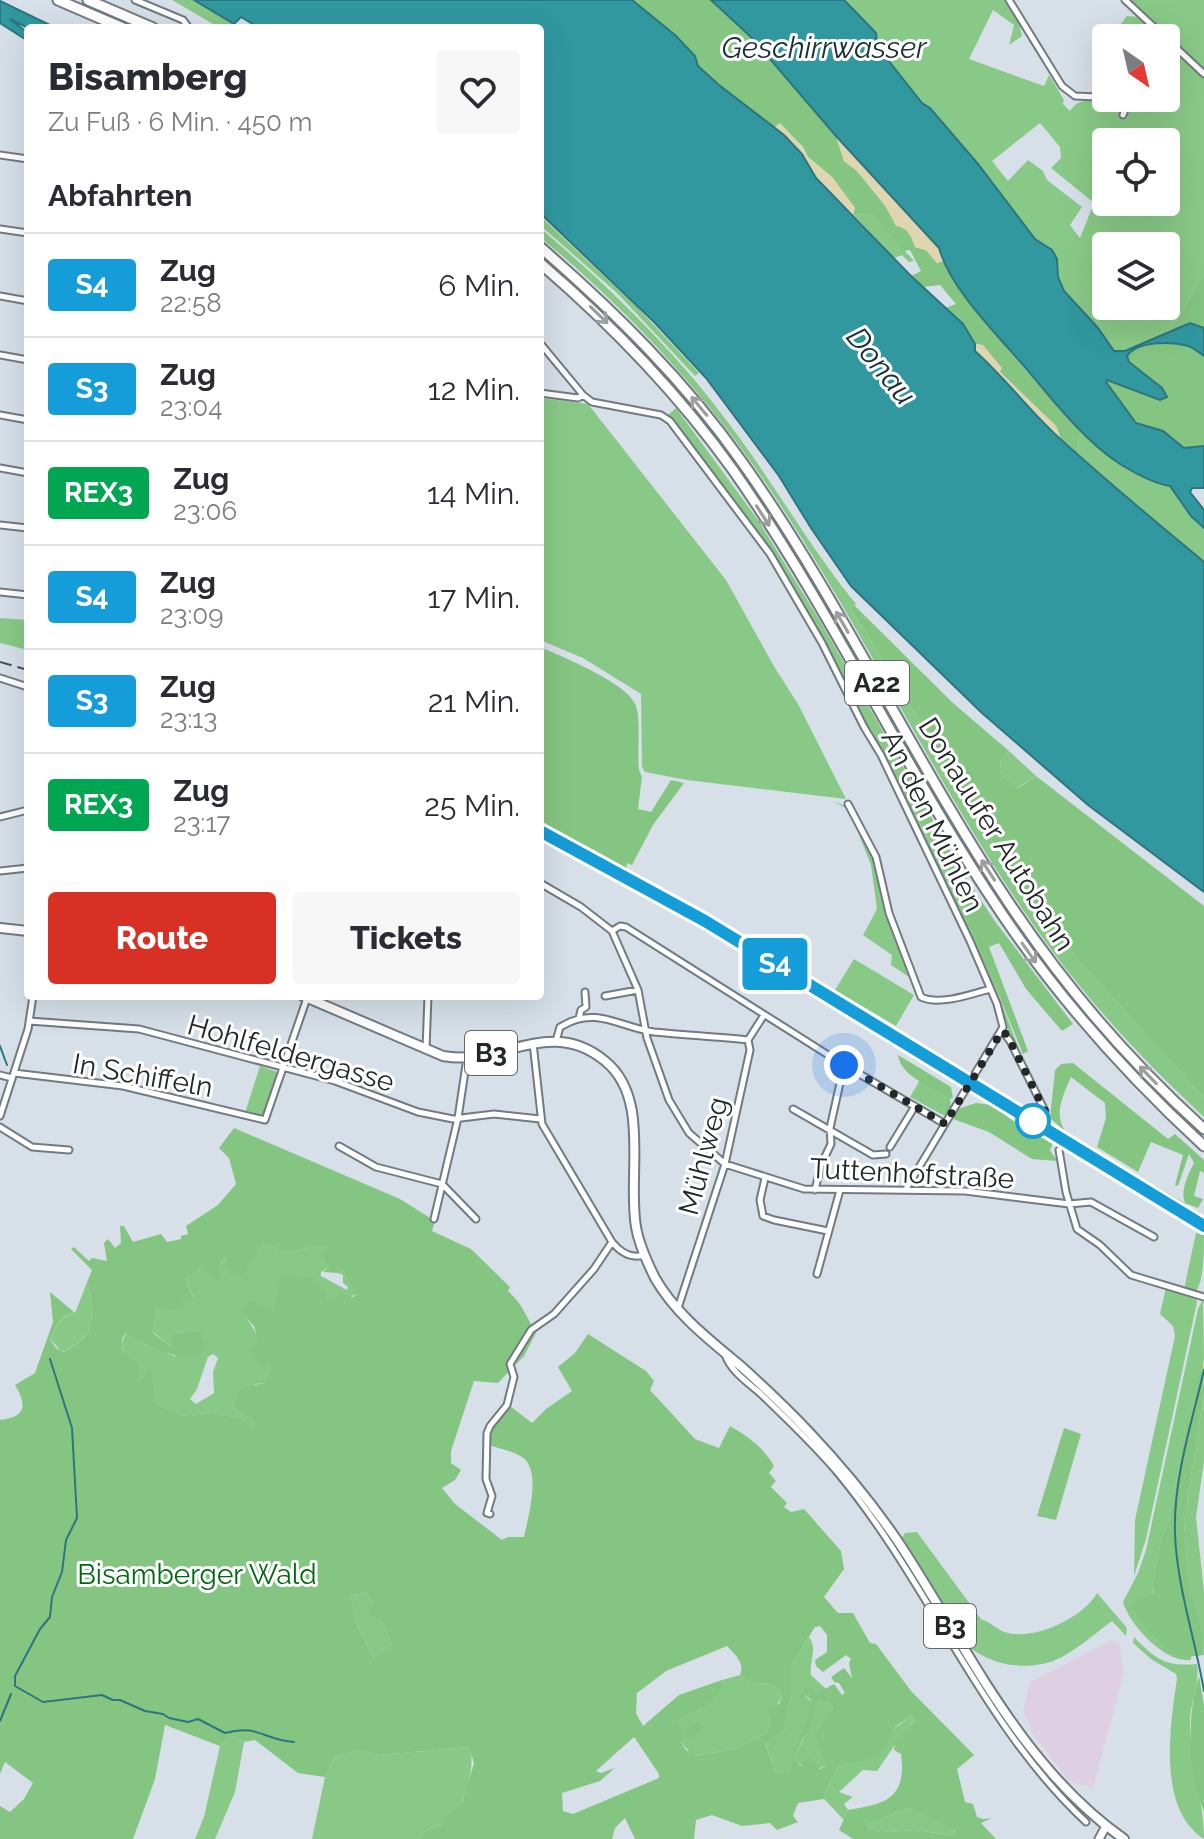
<!DOCTYPE html>
<html lang="de">
<head>
<meta charset="utf-8">
<style>
	:root { --surface:#fff; --page:#f7f7f7; --text:#2b2b33; --muted:#7c7c81; --line:#e1e1e2; --accent:#d93025 }
	body { margin:0; font-family:Raleway,sans-serif; background:var(--page); color:var(--text); height:100vh; display:flex; flex-direction:column; font-size:30px; white-space:nowrap }
	* { box-sizing:border-box; margin:0 }
	p { font-size:26px; color:var(--muted) }
	.icon { flex:none; width:44px; height:44px; fill:none; stroke:currentColor; stroke-width:2; stroke-linecap:round; stroke-linejoin:round }
	.map { position:relative; flex:1; overflow:hidden }
	.side { position:absolute; left:24px; top:24px; width:520px; height:976px; display:flex; flex-direction:column; background:var(--surface); border-radius:8px; box-shadow:0 8px 32px #0002 }
	.side>* { flex:none }
	.badge { padding:0 16px; border-radius:6px; font-size:28px; line-height:52px }
	.needle { width:52px; rotate:146deg }
	.buttons { position:absolute; left:1092px; top:24px; display:grid; gap:16px }
	.buttons a { display:grid; place-items:center; width:88px; height:88px; border-radius:8px; background:var(--surface); box-shadow:0 8px 32px #0002; font-size:40px }
	.you { position:absolute; width:40px; height:40px; margin:-20px; border:6px solid #fff; border-radius:50%; background:#1a73e8; box-shadow:0 0 0 12px #1a73e833 }
	.map>.badge { position:absolute; translate:-50% -50%; box-shadow:0 0 0 4px #fff }
	h2 { padding:0 24px; font-size:30px; line-height:72px }
	.round { display:grid; place-items:center; flex:none; width:84px; height:84px; border-radius:8px; background:var(--page) }
	.summary { display:flex; align-items:center; justify-content:space-between; height:136px; padding:0 24px }
	h1 { font-size:38px; font-weight:800; line-height:60px }
	.cta { display:flex; gap:16px; margin-top:auto; padding:16px 24px }
	.cta a { flex:1; height:92px; border-radius:8px; background:var(--accent); color:#fff; font-size:32px; font-weight:800; line-height:92px; text-align:center }
	.cta a+a { background:var(--page); color:var(--text) }
	ul { padding:0; list-style:none }
	li { display:flex; align-items:center; gap:24px; height:104px; padding:0 24px; border-top:2px solid var(--line) }
	li div { flex:1 }
	li b { display:block; font-size:30px }
	li em { font-style:normal }
	li .badge { min-width:88px; font-weight:700; text-align:center }
	.map>svg:first-child { display:block }
	.commercial { fill:#decfe2 }
	.green { fill:#89c987; fill-rule:evenodd }
	.forest { fill:#84c582; fill-rule:evenodd }
	.sand { fill:#dfd5b1 }
	.water { fill:#3198a0; stroke:#2d767d; stroke-width:2 }
	.lines { fill:none; stroke-linecap:round; stroke-linejoin:round }
	.stream { stroke:#2d767d; stroke-width:2 }
	.minor-casing { stroke:#727a82; stroke-width:9 }
	.secondary-casing { stroke:#727a82; stroke-width:11 }
	.primary-casing { stroke:#727a82; stroke-width:12 }
	.motorway-casing { stroke:#727a82; stroke-width:13 }
	.minor { stroke:#fff; stroke-width:5 }
	.secondary { stroke:#fff; stroke-width:7 }
	.primary { stroke:#fff; stroke-width:8 }
	.motorway { stroke:#fff; stroke-width:9 }
	.rail { stroke:#4a4f53; stroke-width:2; stroke-dasharray:12 6; stroke-linecap:butt }
	.oneway { stroke:#9c9e9f }
	.line-casing { stroke:#fff; stroke-width:18 }
	.line { stroke:#159dd9; stroke-width:12 }
	.walk { stroke:#23272a; stroke-width:8; stroke-dasharray:0 14.4 }
	.stop-dot { fill:#fff; stroke:#159dd9; stroke-width:4 }
	.labels { text-anchor:middle; stroke-width:6; stroke-linejoin:round; paint-order:stroke }
	.shield { fill:#fff; stroke:#65686a; stroke-width:2 }
	.shield-label { font-size:26px; font-weight:bold; fill:#23272a }
	.street-label { font-size:28px; fill:#23272a; stroke:#fff }
	.park-label { font-size:28px; fill:#016810; stroke:#fff }
	.water-label { font-size:30px; font-style:italic; fill:#193032; stroke:#fff }
</style>
</head>
<body>
<div class="map">
<svg width="1204" height="1839" viewBox="0 0 1204 1839">
	<rect width="100%" height="100%" fill="#d7e0e9"/>
	<path class="commercial" d="M1112,1640L1120,1644L1124,1672L1093,1789L1068,1780L1033,1734L1023,1711L1030,1682Z"/>
	<path class="green" d="M172,0H194L244,28H220Z
		M844,0H1007L1019,23L1022,36L1009,45L1014,25L993,10L969,59L1044,86L1049,75L1064,100L1063,104L1070,111C1078,100 1084,100 1097,102L1098,97L1095,94C1101,76 1094,60 1106,44V98H1166V42L1204,79V274L1169,333L1125,351H1114L1098,328L1064,291L1058,277L1057,259L1052,250L1035,239L978,164L930,108L922,103L877,46L875,32ZM1040,123L1060,147L1061,158L1051,168L1094,203L1080,238L1070,225L1082,207L1047,180L1043,171L1028,160L1008,181L992,161ZM1106,142H1166V202H1106ZM1106,246H1166V306H1106Z
		M1128,0H1204V72Z
		M1127,16L1139,17L1161,38H1110Z
		M853,214L872,215L914,261L909,262L902,255L894,258Z
		M540,216L637,307L699,373L695,376L618,294L540,225Z
		M540,228C610,287 675,351 730,425C774,483 810,548 856,604L851,609L1011,872L1078,960L1204,1098V1117C1149,1066 1098,1012 1053,952C943,804 869,634 765,482C702,390 626,308 540,237Z
		M540,398L588,404L726,580L775,668L798,704L846,799L687,780L645,772L642,767L641,694L583,658L540,640Z
		M676,408L758,520L822,624L906,772L901,792L949,873L967,912L1032,1083L1006,1026L978,953L955,902L819,631L756,530L668,415Z
		M1083,432C1106,451 1140,482 1170,486L1191,516L1204,528V562L1079,455L1078,439Z
		M0,618L28,620V650L0,643Z
		M1009,751L1036,776L1017,788L1002,776L1000,762Z
		M833,801L848,807L872,852L909,977L891,965L892,955L863,935L877,909L871,865L849,810Z
		M854,959L914,995L896,1026L835,990Z
		M260,1066L280,1073L266,1112L261,1117L245,1113Z
		M920,1080L950,1097L943,1115L910,1097Z
		M1098,1152L1185,1203L1192,1210L1194,1217L1094,1156Z
		M1199,1231L1204,1235C1204,1253 1204,1281 1195,1293L1184,1289L1196,1233Z
		M262,1242L286,1253L317,1246L329,1247L331,1266L321,1272V1276L347,1290L348,1287L343,1283V1275L338,1273L343,1270L358,1294L327,1303L281,1282L273,1313L251,1298L244,1316C258,1330 260,1348 268,1366L271,1368L266,1383L255,1384L233,1407L255,1422V1430L237,1418L213,1412L183,1416L153,1403L152,1368L143,1378L139,1377C130,1364 114,1348 127,1333L146,1345L175,1356L200,1331L172,1333V1347L153,1332L157,1307L194,1298L186,1283L187,1275L197,1271L202,1263L219,1266L222,1260L227,1258L229,1274ZM213,1354L218,1358L213,1372L214,1393L196,1404L190,1399L197,1389L208,1357Z
		M86,1285L90,1288C92,1323 97,1335 62,1352L50,1339C56,1327 60,1316 75,1313Z
		M1166,1288L1195,1297L1197,1302L1146,1539L1134,1576L1135,1520L1175,1336L1173,1326L1160,1314Z
		M1203,1299L1204,1359L1191,1418L1186,1424L1170,1519L1162,1535L1152,1586L1154,1595L1141,1598L1135,1614L1179,1657L1191,1656V1660C1166,1664 1129,1625 1123,1602L1138,1573L1146,1550L1198,1309Z
		M1204,1393V1461L1196,1517L1204,1592V1651L1188,1576L1184,1521Z
		M917,1532L981,1619C991,1622 998,1631 1008,1633C1036,1640 1084,1617 1097,1593L1127,1628L1126,1636L1112,1621C1096,1633 1080,1647 1062,1657C1029,1674 984,1666 959,1637C938,1611 918,1571 900,1542L905,1533Z
		M367,1593L374,1605L370,1619L381,1617L392,1645L373,1657L356,1623L351,1595Z
		M809,1637C818,1649 809,1661 811,1675L826,1689L816,1694H804L810,1700L830,1703L833,1710L826,1766C815,1771 802,1768 794,1759L804,1737L811,1731L815,1702L790,1763L791,1770L776,1773L765,1742L784,1730L791,1695V1666Z
		M1134,1637C1155,1659 1166,1667 1197,1664C1200,1682 1191,1700 1190,1720C1189,1761 1204,1799 1204,1839C1157,1809 1170,1726 1177,1679L1176,1674L1151,1659L1133,1643Z
		M740,1675L749,1683L774,1684L782,1696L771,1717L767,1733L734,1749L694,1756L681,1743L683,1738L678,1721L684,1713L701,1709L725,1684L722,1680Z
		M912,1715L915,1719C900,1737 890,1752 877,1771L863,1770L839,1792L853,1797L844,1804L848,1810L844,1820L824,1799C835,1757 842,1767 878,1754L891,1731Z
		M232,1736L244,1742L235,1792L215,1839H195L204,1817L220,1746Z
		M470,1747C476,1770 464,1813 441,1825C435,1828 429,1829 423,1832L421,1839H312L325,1777L334,1757L359,1750L379,1755Z
		M909,1808L955,1829L953,1835L913,1830L890,1832L867,1829L868,1824Z"/>
	<path class="forest" d="M632,0H711L752,38L836,136L844,161L857,171L870,187L886,207L896,225C908,228 911,235 915,247L926,250L937,263L943,261C985,322 1030,380 1083,432L1078,439L1079,455L1061,439L1056,426L1000,372L983,345L975,344L963,324L945,308L956,304L940,285L923,287L911,276L921,271L910,250L904,251L872,215L853,214L855,208L832,177L808,157L803,147L779,124L774,128L741,103L698,66L695,56L675,35Z
		M1204,274V328L1190,323L1169,333Z
		M1167,343L1191,346L1204,356V446L1184,448L1163,431L1136,423L1106,382L1107,380L1161,400L1166,397L1162,388L1129,362L1126,357C1134,344 1154,345 1167,343Z
		M854,605L953,703L1009,751L1000,762L1002,776L1018,788L1036,776L1204,906V1098L1078,960L1011,872L851,609Z
		M540,647C561,656 630,684 636,706C641,720 637,753 639,770L642,777L638,809L651,812L671,780L684,783L653,825L632,865L627,863L626,873L588,851L540,827Z
		M906,772L958,865L994,920L1073,1024L1062,1031L1026,989L999,943L989,947L1028,1051L1023,1054L949,873L901,791Z
		M898,1055L951,1087L953,1098L950,1099L951,1107L946,1116L943,1115L949,1097C932,1087 901,1077 898,1055Z
		M1073,1063L1168,1139L1175,1134L1204,1160V1173L1200,1171L1194,1196L1203,1199L1198,1208L1185,1203C1180,1190 1188,1175 1194,1163L1189,1154L1178,1186L1175,1185L1183,1155L1151,1142L1138,1172L1097,1147L1106,1118L1105,1103L1071,1077C1063,1095 1053,1115 1066,1132L1050,1118L1055,1070L1061,1064Z
		M976,1103L992,1105L1012,1120L1053,1142L1050,1151L1058,1161L1032,1159L989,1132L953,1119L958,1109Z
		M234,1128L400,1199L435,1221L432,1231L471,1249L510,1287L508,1291C523,1304 526,1317 536,1333L524,1356L498,1383L474,1381L451,1451V1463L461,1470L455,1480L442,1488L455,1504L502,1540L508,1537H524C528,1518 542,1470 522,1457C513,1451 497,1448 486,1444L487,1428L510,1406L532,1423L546,1409L572,1391L558,1367L575,1353L588,1334L646,1371L654,1381L650,1390L695,1439L719,1448L730,1426C749,1437 763,1447 774,1466L769,1473L776,1481L771,1487L787,1503L784,1507L791,1512L804,1509L841,1551L844,1569L824,1597L838,1613H853L870,1643L876,1644L911,1691L974,1755L957,1769L965,1802L973,1804L977,1817L983,1819L992,1818L981,1823L996,1839H853L839,1830L848,1810C885,1804 907,1799 901,1754L894,1750L896,1740L915,1720L912,1715C906,1720 897,1724 892,1731C887,1737 888,1747 881,1752C851,1776 839,1743 824,1799L798,1803L793,1816L798,1822L777,1830L770,1823L742,1826L712,1815L696,1820L694,1839H635L625,1818L615,1828L612,1839H421L423,1832L441,1825L463,1800L474,1763L469,1747L379,1755L359,1750L334,1757L325,1777L298,1773L255,1740L244,1742L232,1736L220,1746L165,1725L155,1779L133,1839H0V1806L10,1812L24,1799L33,1783L5,1762L0,1774V1420C25,1417 28,1406 15,1385L35,1373L53,1322L50,1292L75,1313C60,1315 56,1327 50,1339L55,1347L63,1352C97,1335 92,1323 90,1288L86,1285L92,1270L71,1249L74,1247L89,1261L92,1258L107,1261L104,1243L108,1239L115,1248L121,1243L120,1226H124L133,1242L161,1234L167,1242L181,1239V1236L188,1234L186,1226L218,1205L236,1184L229,1158L219,1148ZM262,1242L286,1253L317,1246L328,1247L323,1252L325,1262L330,1266L323,1272L338,1273L343,1270L357,1294L353,1297L340,1293L327,1302L326,1293L313,1277L281,1276L273,1312L251,1298L242,1311L244,1316L254,1326L258,1342L249,1351L264,1368L268,1366L271,1368L265,1383L242,1387L233,1407L255,1422L254,1429L238,1418L213,1412L183,1416L154,1403L152,1368H148L143,1378L139,1377V1365L122,1350V1339L126,1333C148,1347 171,1359 197,1356L205,1347L200,1331L172,1333V1347L153,1333L157,1307L179,1311L185,1305L181,1302L194,1299L186,1283L187,1276L197,1271L202,1263L214,1280H220L219,1266L222,1260L226,1258L229,1275L243,1276ZM367,1593L374,1605L368,1610L370,1619L381,1618L392,1645L373,1657L356,1623L351,1595ZM820,1626L827,1635V1652L815,1660L816,1666L823,1672L846,1655L851,1659L849,1663L852,1678L844,1668L831,1677L834,1682L839,1683L845,1693L842,1695L834,1684L816,1694L812,1688L805,1687L798,1697L802,1699L804,1694L814,1702L790,1763L791,1770L776,1773L765,1743L784,1730L791,1695V1666L815,1627ZM727,1646C735,1654 745,1663 740,1675L749,1683L774,1684L782,1696L779,1704L768,1707L771,1717L767,1733L734,1749L695,1756L692,1750L687,1751L681,1743L683,1738H692L703,1728L697,1722L683,1732L678,1721C686,1712 692,1713 702,1708C712,1703 719,1693 725,1684L722,1680L679,1695L643,1726L636,1713L637,1693L666,1671ZM816,1701L830,1703L833,1710L815,1734L826,1766L820,1769L809,1755L801,1766L794,1759L803,1738L811,1731ZM634,1737L659,1774V1778L573,1814L563,1811L562,1793L600,1781L615,1768L601,1773L596,1771ZM909,1808L955,1830L953,1835L913,1830L890,1832L867,1829L868,1824Z
		M1203,1359L1204,1393L1184,1521L1188,1576L1202,1636L1204,1655L1179,1658C1163,1643 1139,1627 1132,1606L1141,1598L1154,1594L1152,1586L1162,1535L1170,1519L1186,1423L1191,1418Z
		M1064,1428L1081,1434L1056,1520L1037,1516Z
		M1199,1676L1204,1706V1812C1188,1771 1186,1718 1199,1676Z"/>
	<path class="sand" d="M780,123L803,147L808,157L832,177L855,208L853,214L816,178L802,154L774,128Z
		M836,136L940,248L943,261L937,263L926,250L915,247C911,235 908,228 896,226L886,207L870,186L857,171L844,161Z
		M975,344L983,345L1002,368L1000,372L1056,426L1061,439C1031,410 1005,379 975,351Z"/>
	<path class="water" d="M194,0H632L675,35L695,56L698,66L719,85L784,135L802,154L816,178L911,276L963,324L975,344V351C1005,378 1028,409 1057,436C1105,480 1155,521 1204,562V892L1088,805L982,713L851,586L811,528L779,476L706,378L654,322L540,213V28H259L241,17L234,24Z
		M711,0H844L876,33L877,46L922,103L930,108L978,164L1035,239L1052,250L1057,259L1058,277L1064,291L1098,328L1114,351H1125L1190,323L1204,328V356C1199,352 1194,348 1188,346C1171,341 1137,341 1127,356L1129,362L1162,388L1167,397L1160,400L1107,380L1106,382L1136,423L1163,431L1184,448L1204,446V488H1192L1190,492L1204,510V528L1191,516L1170,486C1155,484 1133,472 1120,464C1086,442 1055,403 1029,372C1001,338 951,291 939,248L836,136L752,38Z
		M0,1L56,28H28L10,19L28,33V41L0,23Z"/>
	<g class="lines">
		<path class="stream" d="M0,1046L7,1065
			M50,1359L72,1428L77,1518L66,1540L62,1572L52,1597L50,1617L40,1629L15,1676V1686L43,1702L102,1695L113,1700H120L145,1711L163,1714L169,1718L188,1722L198,1719L225,1733C258,1724 264,1740 294,1742
			M1204,1370C1192,1422 1173,1479 1175,1534C1177,1587 1195,1638 1204,1691
			M0,1721L11,1694"/>
		<defs>
			<path id="minor" d="M135,0L183,20L189,28
				M1009,0L1062,86L1075,96L1097,97L1126,107L1123,115
				M1125,0L1204,74
				M0,155L28,159
				M0,229L28,233
				M0,296L28,301
				M540,343L583,395L592,402L661,415L670,421L770,554L822,643L864,727L881,755L970,941L997,1004L1003,1027L906,1189
				M0,355L28,360
				M540,393L578,398L583,395
				M0,415L28,420
				M0,468L28,473
				M0,525L28,528
				M0,592L28,595
				M0,678L28,687
				M848,804L876,857L889,913L921,997C939,1006 972,994 990,989
				M0,817L28,810
				M0,871L28,868
				M540,883L581,907L612,931L638,990L647,1038L669,1100L689,1133L725,1164L804,1189L965,1191L1069,1204L1091,1202L1154,1237
				M612,931L620,926L626,927L844,1065L945,1124
				M605,996L638,990
				M579,1018L581,1010L586,1007L585,992
				M29,1021L139,1029L335,1081L418,1112L453,1119L494,1114L540,1119
				M1002,1031L1010,1041L1045,1111
				M556,1041L560,1027L564,1025C596,1006 622,1028 654,1032C686,1035 717,1037 748,1040
				M533,1043L542,1124L612,1242C621,1253 631,1259 644,1255
				M426,1049L428,996
				M14,1073L123,1086L265,1120L307,998
				M0,1075L12,1078
				M793,1109L873,1155L886,1154
				M0,1116L28,1029L33,996
				M0,1127L32,1147L69,1150
				M339,1146L376,1167L442,1184L476,1219
				M890,1147L915,1106
				M1059,1150L1066,1192L1077,1229L1100,1245L1131,1275L1204,1297
				M765,1178L760,1200L763,1216L774,1220L828,1231
				M815,1190L821,1165L831,1144L830,1128L844,1065
				M434,1219L458,1118L467,1058
				M817,1274L840,1190
				M678,1308L725,1164L750,1050L748,1040L764,1015
				M725,1354C730,1372 752,1385 765,1398C790,1422 815,1446 837,1472C929,1582 981,1724 1086,1822
				M490,1514L487,1513L492,1496L486,1479L487,1433L490,1426L507,1405L514,1377L510,1364L531,1330L554,1314L594,1269L612,1242"/>
			<path id="secondary" d="M1099,1839L1106,1826"/>
			<path id="primary" d="M0,928L28,931
				M303,996L443,1056C501,1067 550,1015 605,1061C651,1098 627,1175 636,1227C639,1245 647,1262 655,1278C676,1315 711,1341 743,1368C765,1388 787,1409 808,1431C841,1466 872,1503 899,1543C967,1646 1020,1766 1124,1839"/>
			<path id="motorway" d="M58,0L123,28
				M88,0L153,28
				M540,247C615,312 685,381 742,462C842,603 914,762 1011,906C1066,988 1131,1063 1204,1129
				M540,263C612,325 678,393 733,470C833,612 905,771 1002,914C1060,1000 1128,1076 1204,1146"/>
		</defs>
		<use href="#minor" class="minor-casing"/>
		<use href="#secondary" class="secondary-casing"/>
		<use href="#primary" class="primary-casing"/>
		<use href="#motorway" class="motorway-casing"/>
		<use href="#minor" class="minor"/>
		<use href="#secondary" class="secondary"/>
		<use href="#primary" class="primary"/>
		<use href="#motorway" class="motorway"/>
		<path class="rail" d="M0,662L28,670
			M540,835L617,874L703,924L1204,1230"/>
	</g>
	<defs><path id="oneway-shaft" d="M-6 0H5M1.5-3L5.5 0L1.5 3" fill="none" stroke-width="1.6" stroke-linecap="round" stroke-linejoin="round" transform="scale(2)"/></defs>
	<g class="oneway">
		<use href="#oneway-shaft" transform="translate(599 315) rotate(44)"/>
		<use href="#oneway-shaft" transform="translate(699 406) rotate(-130)"/>
		<use href="#oneway-shaft" transform="translate(763 516) rotate(57)"/>
		<use href="#oneway-shaft" transform="translate(842 622) rotate(-120)"/>
		<use href="#oneway-shaft" transform="translate(988 870) rotate(-123)"/>
		<use href="#oneway-shaft" transform="translate(1029 953) rotate(55)"/>
		<use href="#oneway-shaft" transform="translate(1148 1075) rotate(-134)"/>
	</g>
	<g class="lines">
		<defs>
			<path id="line" d="M540,831L705,921L1204,1226"/>
		</defs>
		<use href="#line" class="line-casing"/>
		<use href="#line" class="line"/>
		<path class="walk" d="M844,1065L945,1124L1002,1031L1007,1035L1045,1111L1033,1121"/>
	</g>
	<circle class="stop-dot" cx="1033" cy="1121" r="16"/>
	<g class="labels">
		<g class="shield">
			<rect x="845" y="661" width="64" height="44" rx="6"/>
			<rect x="465" y="1031" width="52" height="44" rx="6"/>
			<rect x="924" y="1604" width="52" height="44" rx="6"/>
		</g>
		<g class="shield-label">
			<text x="877" y="692">A22</text>
			<text x="491" y="1062">B3</text>
			<text x="950" y="1635">B3</text>
		</g>
		<g class="street-label">
			<text transform="translate(933 821) rotate(64)" y="10">An den Mühlen</text>
			<text transform="translate(997 834) rotate(58)" y="10">Donauufer Autobahn</text>
			<text transform="translate(291 1053) rotate(16)" y="10">Hohlfeldergasse</text>
			<text transform="translate(143 1075) rotate(10)" y="10">In Schiffeln</text>
			<text transform="translate(703 1156) rotate(-75)" y="10">Mühlweg</text>
			<text transform="translate(912 1173) rotate(3)" y="10">Tuttenhofstraße</text>
		</g>
		<g class="park-label">
			<text x="197" y="1584">Bisamberger Wald</text>
		</g>
		<g class="water-label">
			<text x="824" y="58">Geschirrwasser</text>
			<text transform="translate(881 366) rotate(51)" y="10">Donau</text>
		</g>
	</g>
</svg>
<div class="buttons">
<a><svg class="needle" viewBox="-14 -14 28 28"><path d="M0-13l5 13h-10z" fill="#e53935"/><path d="M0 13l5-13h-10z" fill="#7c7c81"/></svg></a>
<a><svg class="icon" aria-label="locate" viewBox="0 0 24 24"><circle cx="12" cy="12" r="6"/><path d="M12 2v4M12 18v4M2 12h4M18 12h4"/></svg></a>
<a><svg class="icon" aria-label="layers" viewBox="0 0 24 24"><path d="M12 4l9 5-9 5-9-5zM3 14l9 5 9-5"/></svg></a>
</div>
<div class="you" style="left:844px;top:1065px"></div>
<b class="badge" style="left:775px;top:964px;background:#159dd9;color:#fff">S4</b>
<section class="side">
<div class="summary"><div><h1>Bisamberg</h1><p>Zu Fuß · 6 Min. · 450 m</p></div><a class="round"><svg class="icon" aria-label="heart" viewBox="0 0 24 24"><path d="M12 20l-8-8c-3-5 5-10 8-4 3-6 11-1 8 4z"/></svg></a></div>
<h2>Abfahrten</h2>
<ul>
<li><span class="badge" style="background:#159dd9;color:#fff">S4</span><div><b>Zug</b><p>22:58</p></div><em>6 Min.</em></li>
<li><span class="badge" style="background:#159dd9;color:#fff">S3</span><div><b>Zug</b><p>23:04</p></div><em>12 Min.</em></li>
<li><span class="badge" style="background:#00a651;color:#fff">REX3</span><div><b>Zug</b><p>23:06</p></div><em>14 Min.</em></li>
<li><span class="badge" style="background:#159dd9;color:#fff">S4</span><div><b>Zug</b><p>23:09</p></div><em>17 Min.</em></li>
<li><span class="badge" style="background:#159dd9;color:#fff">S3</span><div><b>Zug</b><p>23:13</p></div><em>21 Min.</em></li>
<li><span class="badge" style="background:#00a651;color:#fff">REX3</span><div><b>Zug</b><p>23:17</p></div><em>25 Min.</em></li>
</ul>
<div class="cta"><a>Route</a><a>Tickets</a></div>
</section>
</div>
</body>
</html>
